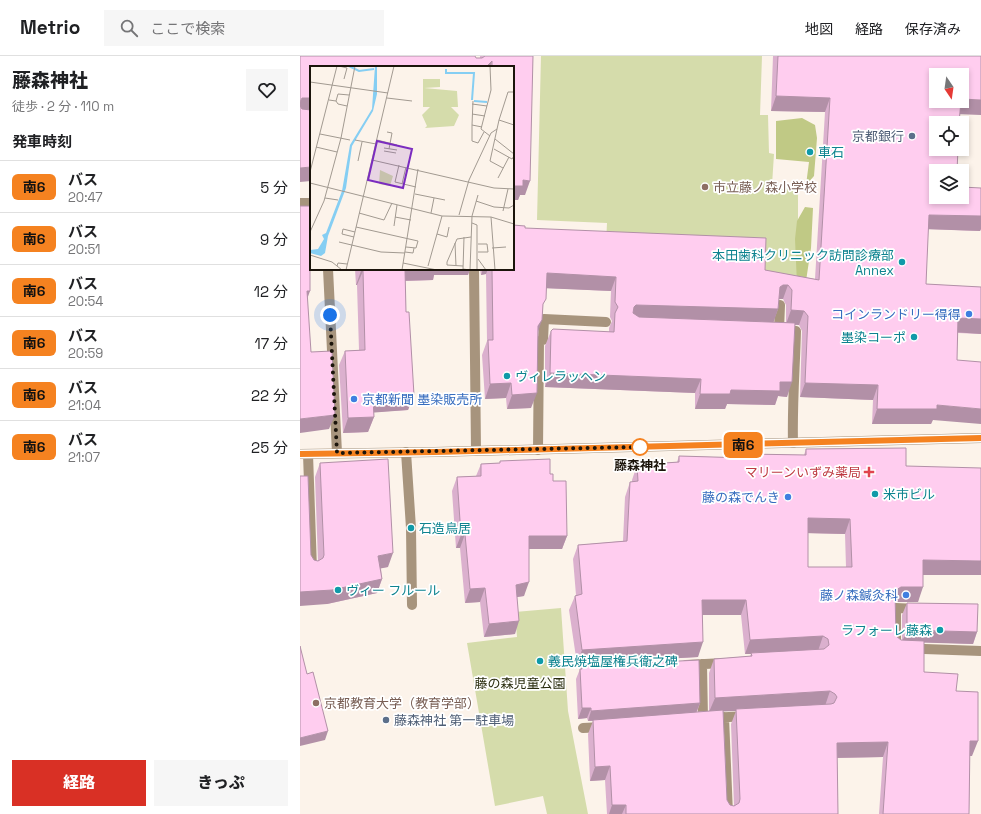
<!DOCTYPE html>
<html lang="ja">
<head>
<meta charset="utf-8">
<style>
	:root { --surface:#fff; --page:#f6f6f6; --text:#202124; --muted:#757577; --line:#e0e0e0; --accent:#d93025 }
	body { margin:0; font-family:"Space Grotesk","Noto Sans JP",sans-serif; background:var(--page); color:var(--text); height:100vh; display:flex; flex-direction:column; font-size:15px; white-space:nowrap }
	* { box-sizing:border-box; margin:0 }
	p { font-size:13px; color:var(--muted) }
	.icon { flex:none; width:22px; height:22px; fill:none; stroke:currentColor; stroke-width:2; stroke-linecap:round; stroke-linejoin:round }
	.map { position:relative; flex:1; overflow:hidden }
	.side { display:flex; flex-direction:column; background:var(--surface); width:300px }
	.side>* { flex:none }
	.badge { padding:0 8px; border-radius:6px; font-size:14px; line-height:26px }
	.needle { width:26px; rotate:167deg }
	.buttons { position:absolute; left:629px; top:12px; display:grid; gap:8px }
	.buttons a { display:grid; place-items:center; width:40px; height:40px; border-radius:0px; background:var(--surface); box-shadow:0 2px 6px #0003; font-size:20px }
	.you { position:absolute; width:20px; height:20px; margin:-10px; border:3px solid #fff; border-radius:50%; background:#1a73e8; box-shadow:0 0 0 6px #1a73e833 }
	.map>.badge { position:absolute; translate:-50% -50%; box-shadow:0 0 0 2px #fff }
	h2 { padding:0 12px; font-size:15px; line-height:36px }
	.round { display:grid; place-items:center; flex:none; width:42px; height:42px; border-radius:0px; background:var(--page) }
	.summary { display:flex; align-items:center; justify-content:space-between; height:68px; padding:0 12px }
	h1 { font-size:19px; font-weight:800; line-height:30px }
	.cta { display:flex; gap:8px; margin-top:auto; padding:8px 12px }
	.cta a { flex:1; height:46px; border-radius:0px; background:var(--accent); color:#fff; font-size:16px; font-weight:800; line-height:46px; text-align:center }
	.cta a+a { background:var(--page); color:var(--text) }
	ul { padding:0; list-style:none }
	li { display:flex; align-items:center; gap:12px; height:52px; padding:0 12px; border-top:1px solid var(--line) }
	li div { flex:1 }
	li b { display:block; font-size:15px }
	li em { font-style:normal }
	li .badge { min-width:44px; font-weight:700; text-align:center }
	header { display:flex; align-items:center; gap:24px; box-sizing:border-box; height:56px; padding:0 20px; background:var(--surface); border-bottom:1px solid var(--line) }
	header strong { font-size:19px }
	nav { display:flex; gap:22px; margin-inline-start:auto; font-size:14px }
	.search { width:280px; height:36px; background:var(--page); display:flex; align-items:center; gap:10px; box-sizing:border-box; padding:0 14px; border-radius:0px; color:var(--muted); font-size:15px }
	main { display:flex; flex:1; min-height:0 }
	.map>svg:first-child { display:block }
	.green { fill:#d5dcab }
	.forest { fill:#c0c985 }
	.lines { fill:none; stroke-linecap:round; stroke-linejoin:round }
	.service { stroke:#a7947d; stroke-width:10 }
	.minor { stroke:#a7947d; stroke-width:10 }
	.tertiary { stroke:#a7947d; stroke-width:10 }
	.wall { fill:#dbb0ce; fill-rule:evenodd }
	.shaded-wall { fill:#b290a7 }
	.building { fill:#ffcdef; stroke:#b290a7; fill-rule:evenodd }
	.line-casing { stroke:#fff; stroke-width:9 }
	.line { stroke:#f58220; stroke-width:6 }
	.walk { stroke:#1b140b; stroke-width:4; stroke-dasharray:0 7.2 }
	.service-dot { fill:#5c6f8a; stroke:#fff; stroke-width:1.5 }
	.culture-dot { fill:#0f9aa8; stroke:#fff; stroke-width:1.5 }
	.education-dot { fill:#8d6e63; stroke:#fff; stroke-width:1.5 }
	.shop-dot { fill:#3f7fe0; stroke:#fff; stroke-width:1.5 }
	.stop-dot { fill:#fff; stroke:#f58220; stroke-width:2 }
	.health-dot { fill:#e0444e; stroke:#fff; stroke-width:1.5 }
	.labels { text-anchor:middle; stroke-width:3.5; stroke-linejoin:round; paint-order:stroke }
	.service-label { font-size:13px; fill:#4e5e75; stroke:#fff; text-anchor:end }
	.culture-label { font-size:13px; fill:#0d838f; stroke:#fff; text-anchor:start }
	.education-label { font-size:13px; fill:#785e54; stroke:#fff; text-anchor:start }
	.shop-label { font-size:13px; fill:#366cbe; stroke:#fff; text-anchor:end }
	.stop-label { font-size:13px; font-weight:bold; fill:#1b140b; stroke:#fff }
	.health-label { font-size:13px; fill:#be3a42; stroke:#fff; text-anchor:end }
	.park-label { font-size:13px; fill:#292c0e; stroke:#fff }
	.inset-river { fill:none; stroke:#85cef3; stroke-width:2 }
	.inset-road { fill:none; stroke:#a29a91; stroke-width:1 }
	.view { fill:#7b2cbf; fill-opacity:0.15; stroke:#7b2cbf; stroke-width:2 }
	.inset-edge { fill:none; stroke:#1b140b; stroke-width:2 }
</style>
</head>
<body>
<header>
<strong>Metrio</strong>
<div class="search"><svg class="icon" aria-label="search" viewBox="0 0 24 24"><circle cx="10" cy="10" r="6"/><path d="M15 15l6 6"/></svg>ここで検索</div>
<nav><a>地図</a><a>経路</a><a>保存済み</a></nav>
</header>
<main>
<section class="side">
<div class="summary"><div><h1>藤森神社</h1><p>徒歩 · 2 分 · 110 m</p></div><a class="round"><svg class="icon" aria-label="heart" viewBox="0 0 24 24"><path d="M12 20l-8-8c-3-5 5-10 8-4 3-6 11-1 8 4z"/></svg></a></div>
<h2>発車時刻</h2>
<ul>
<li><span class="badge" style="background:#f58220;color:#111">南6</span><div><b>バス</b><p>20:47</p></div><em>5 分</em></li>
<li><span class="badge" style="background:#f58220;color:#111">南6</span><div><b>バス</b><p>20:51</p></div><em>9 分</em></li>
<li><span class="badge" style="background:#f58220;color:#111">南6</span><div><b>バス</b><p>20:54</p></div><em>12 分</em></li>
<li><span class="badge" style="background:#f58220;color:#111">南6</span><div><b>バス</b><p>20:59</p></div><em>17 分</em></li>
<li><span class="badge" style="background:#f58220;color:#111">南6</span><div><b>バス</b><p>21:04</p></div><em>22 分</em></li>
<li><span class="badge" style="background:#f58220;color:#111">南6</span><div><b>バス</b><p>21:07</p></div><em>25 分</em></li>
</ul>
<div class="cta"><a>経路</a><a>きっぷ</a></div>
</section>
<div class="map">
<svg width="681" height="758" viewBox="0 0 681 758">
	<rect width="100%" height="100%" fill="#fcf3ea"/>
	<path class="green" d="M241,0H462L460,59H468L469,97L474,98L472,129H498V233L306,187L307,167L237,164Z
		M261,552L268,655L288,758H247L243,740L195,750L167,587L217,581L215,556Z"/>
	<path class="forest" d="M502,62L515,69L517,82L514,120L506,129L509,106L476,103V65Z
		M505,151L513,152L511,192L506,225L497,228L495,183L497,165Z"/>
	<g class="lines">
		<path class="service" d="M0,147H11
			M479,274L480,249
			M481,274L496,275C495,312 492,349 493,387
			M238,394L239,285L243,284L244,263L306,266
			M106,396L111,472L112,549
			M8,398L12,513
			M617,553L596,552V592L681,595"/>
		<path class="minor" d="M28,213L37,397
			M174,213L176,395
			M402,608L403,663
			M386,609L424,607
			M424,661L428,758
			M411,662L447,660
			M283,672L303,671"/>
		<path class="tertiary" d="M0,398L135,396L681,382"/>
	</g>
	<path class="wall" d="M0,0L176,2H180V0H233L225,139H220L218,144L213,11H11Z
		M473,0H681L660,58L636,141L681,132V173L680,175L628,173L626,228L681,231V278L658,277L631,368H572L573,344L500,341L502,275L499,269H495L487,341L478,340L475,349L427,348L425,353H395V337L245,331V290L251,275L309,276V272L312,265L310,261L311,235L246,232L238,276L231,352L207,353L206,342L185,343L182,299L187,285L186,218L181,219L180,213H213L225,172L465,214L515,223L525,56L471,55ZM479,243H483L486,249V266H473L478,253Z
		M55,213H170L168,219H134L133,224L105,225L106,256L114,339L108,354L74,356V361L68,376L43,377L39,309L45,295L59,294L57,229H56Z
		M506,393L606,410L681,519H623L618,546H595L596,580L601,584H602V559L607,547L677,576L673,588L624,586V616L656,635L672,700H670L669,758H579L583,701L537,702L538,758H307L305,724L290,725L288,678L293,665H288L287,662L278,663L276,623L280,613H281L282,610L400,647L397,656L409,655V617L414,603L450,600L451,598H445L441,559H402L398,601L277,608L269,554L275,540L276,539L273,503L278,489L323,485L325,441L330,426H332V424L337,409L377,406L379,400L446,402L447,398L504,399ZM508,477L545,478L546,511H508ZM423,655H436L431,668L434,750L430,749L427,744Z
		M200,405L250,418L253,425L267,480L262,493H229L224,540L217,541L215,578L184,581L180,546L165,547L160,492H156L152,435L157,421L176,420L181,408L200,407Z
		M20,407L88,511L81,512L82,523L77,537L27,548L11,499L14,504L18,505L15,421Z"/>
	<path class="shaded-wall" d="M192,5L190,11H186Z
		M476,40L530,42L525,56L471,55Z
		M2,42H11V56H0V46Z
		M662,43L681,44V59L655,58L660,45H662Z
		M11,111V125L0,126V112Z
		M223,124L230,125L225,139H220L218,144H213V130Z
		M629,159L681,160V173L680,175L623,173Z
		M10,183H11V198H5Z
		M104,213H170L168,219H134L133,224L99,225Z
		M183,213H188L186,218L181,219Z
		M61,215H63L57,229H56Z
		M247,217L316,221L311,235L241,232Z
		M483,229H488L483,243H477L480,231Z
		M7,235H10L5,249Z
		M336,249L478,253L473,268L331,263L334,251Z
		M491,254L504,255L499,269L486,268Z
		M658,262L681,263V278L653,276Z
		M242,264L237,279L238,270Z
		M250,317L401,323L395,337L245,331Z
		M480,326H492L487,341L478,340L475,349L427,348L425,353H395L400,338Z
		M211,327L206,342L185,343L190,328Z
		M505,327L578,329L573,344L500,341Z
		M237,337L231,352L207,353L212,339Z
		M114,339L108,354L68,357L73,342Z
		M637,349L681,353V368L633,364L631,368H572L577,353Z
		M35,359L29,373L0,377V363Z
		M74,361L68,376L43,377L48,362Z
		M508,462L550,463L545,478L503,477Z
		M165,478L160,492H156L161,479Z
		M229,480H267L262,493H224Z
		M93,497L88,511L73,514L78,500Z
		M623,504L681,505V519H618Z
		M82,523L77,537L27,548L0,550V536Z
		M229,526L224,540L211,542L216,529Z
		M601,531H623L618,546H596L591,548L596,534Z
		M185,532L180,546L165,547L170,533Z
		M402,544H446L441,559H397Z
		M219,565L215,578L184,581L189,568Z
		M607,574L677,576L673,588L602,586Z
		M523,580L518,595L451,597V598H445L450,584Z
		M403,586L398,601L277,608L282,594Z
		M530,635L525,650L436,653V655L409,656L415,642Z
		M400,647L396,657L288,665L291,655Z
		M282,652H291L287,662L278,663Z
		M28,675L25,684L0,690V682Z
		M670,685H678L672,700H665Z
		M588,686L583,701L532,702L537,687Z
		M310,710L305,724L290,725L295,711Z
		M312,749H326L322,758H309Z"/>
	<path class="building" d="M0,0H175L176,2H182L185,0H233L230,125L223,124V130H213V11H192V5L186,11H11V42H2L0,46Z
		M478,0H681V44L662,43V19H636V45H661L659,67H636V93H658L657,115H636V141H662V131L681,132V160L629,159L626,228L681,231V263L658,262L657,304L681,306V353L637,349V353H577L578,329L505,327L508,260L504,255L491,254L492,234L488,229H483L480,231L478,253L336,249L334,251L333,257L339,261L495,267L492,326H480V335L431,334L430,338H400L401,323L250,317L251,275L253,273L314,276L315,257L318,251L315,246L316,221L247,217L246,243L243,248L242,264L238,270L237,337L212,339L211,327L190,328L188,284H193L192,213H213V169L225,170V172L466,182L465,214L519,224L530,42L476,40Z
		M0,50L2,53L11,54V111L0,112Z
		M0,150H11V183H10V235H7L11,296L32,295L35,359L0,363Z
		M61,213H105L106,256H109L114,339L73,342L74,361L48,362L45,295L65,294L63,215H61Z
		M606,392V410L681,412V505L623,504V531H601L596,534L595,537L596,580L601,584L624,585V616L658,618L656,635L678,636V685H670L669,758H583L588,686L537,687L538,758H326V749H312L310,710L295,711L293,664L423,654L427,744L430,749L434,750L439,747L440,743L436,653L531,648L534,647L537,641L535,638L530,635L415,642L414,603L452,600L451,597L524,593L529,589L528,583L523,580L450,584L446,544H402L403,586L282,594L275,540L282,538L278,489L327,485L330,426L338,425L337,409L379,406V400L447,402V398L506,399V393ZM508,462L550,463L552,511H508Z
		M88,403L93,497L78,500L82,523L32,534L0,536V420H8L11,499L14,504L18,505L23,502L24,499L20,407Z
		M250,403V418H253V425H266L267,480H229V526L216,529L219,565L189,568L185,532L170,533L165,478L161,479L157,421L181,420V408L200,407V405Z
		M607,547L678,548L677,576L607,574Z
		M0,590L7,618L13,616L28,675L0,682Z
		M399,604L400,647L291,655V652H282L280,613H282V610Z"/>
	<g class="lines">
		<defs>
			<path id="line" d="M0,398L135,396L681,382"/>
		</defs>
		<use href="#line" class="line-casing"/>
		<use href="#line" class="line"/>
		<path class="walk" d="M30,259L37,397L340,391"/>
	</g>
	<g class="service-dot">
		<circle cx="612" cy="80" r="4"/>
		<circle cx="86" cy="664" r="4"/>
	</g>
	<g class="culture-dot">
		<circle cx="510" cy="96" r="4"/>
		<circle cx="602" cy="206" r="4"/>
		<circle cx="614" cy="281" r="4"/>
		<circle cx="207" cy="320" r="4"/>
		<circle cx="575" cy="438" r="4"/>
		<circle cx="111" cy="472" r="4"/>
		<circle cx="38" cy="534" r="4"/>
		<circle cx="640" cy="574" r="4"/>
		<circle cx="240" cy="605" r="4"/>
	</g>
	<g class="education-dot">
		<circle cx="405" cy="131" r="4"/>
		<circle cx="16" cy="647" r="4"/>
	</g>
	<g class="shop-dot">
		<circle cx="669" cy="258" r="4"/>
		<circle cx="54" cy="343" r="4"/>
		<circle cx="488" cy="441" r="4"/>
		<circle cx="606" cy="539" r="4"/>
	</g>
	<circle class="stop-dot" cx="340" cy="391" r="8"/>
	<path class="health-dot" d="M567 410h4v4h4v4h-4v4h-4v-4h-4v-4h4z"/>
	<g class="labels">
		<g class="service-label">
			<text x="604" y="85">京都銀行</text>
			<text x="94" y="669" text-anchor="start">藤森神社 第一駐車場</text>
		</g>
		<g class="culture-label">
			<text x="518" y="101">車石</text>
			<text x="594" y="204" text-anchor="end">本田歯科クリニック訪問診療部<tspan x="594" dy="15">Annex</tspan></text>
			<text x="606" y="286" text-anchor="end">墨染コーポ</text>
			<text x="215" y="325">ヴィレラッヘン</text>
			<text x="583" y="443">米市ビル</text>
			<text x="119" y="477">石造鳥居</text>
			<text x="46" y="539">ヴィー フルール</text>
			<text x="632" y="579" text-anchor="end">ラフォーレ藤森</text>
			<text x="248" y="610">義民焼塩屋権兵衛之碑</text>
		</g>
		<g class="education-label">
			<text x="413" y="136">市立藤ノ森小学校</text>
			<text x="24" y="652">京都教育大学（教育学部）</text>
		</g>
		<g class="shop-label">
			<text x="661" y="263">コインランドリー得得</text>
			<text x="62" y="348" text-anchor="start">京都新聞 墨染販売所</text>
			<text x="480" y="446">藤の森でんき</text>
			<text x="598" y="544">藤ノ森鍼灸科</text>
		</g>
		<g class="stop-label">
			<text x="340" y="414">藤森神社</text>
		</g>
		<g class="health-label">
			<text x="561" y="421">マリーンいずみ薬局</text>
		</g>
		<g class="park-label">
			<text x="220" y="632">藤の森児童公園</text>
		</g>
	</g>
	<g transform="translate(10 10)">
		<rect width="204" height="204" fill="#fcf3ea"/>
		<path d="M113,13H130V21L114,22L147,25L148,41H141L149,49L144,60L115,62L117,60L112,49L120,41H113ZM70,104L83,110L80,120L69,118Z" fill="#d5dcab"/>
		<path d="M65,0H67V28L63,45L42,80L36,122L18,170L15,187L11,190L0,187V184L8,183L14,173L12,169L16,167L32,125L40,79L62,43Z" fill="#85cef3"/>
		<path class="inset-river" d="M39,0L49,5L64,3M136,3V7H164L162,34M164,35L177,36"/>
		<path class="inset-road" d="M29,0L37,2L34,13M0,16L78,27M77,32L102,35M19,34L26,35L28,28L39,29M26,35L28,38L37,40M162,38L177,40M162,48L175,50M189,54L204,59M162,59L163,35M172,61L162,59V75L168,77L174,66M77,66L82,67L79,83M10,68L40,74M180,70L171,63L181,24L180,0M185,73L204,88M45,74L66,78M67,74L87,79M6,81L27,86M74,82L87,84M184,83L202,93L204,90M74,85L86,87M62,94L184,122L204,123M48,95L52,76M89,99L85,116L106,121M193,102L180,95L189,54L198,26H204M0,106L27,0M188,112L199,91M0,117L132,150L181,151L204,158M92,118L96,101M105,128L135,134M15,132L28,134M166,135L184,141L199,142L204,139M193,145L198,123M49,147L74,154L82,137M121,147L124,132M149,149L159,114L181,67L187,63M85,151L101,154M181,151L185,204M162,157L167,159V204M84,160L87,139M46,161L108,175L106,182L96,181M0,166L14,135L31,72L45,0M127,168L137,171L139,161M44,171L32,168L33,163L45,166M154,171L153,203L160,204M29,176L71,186L95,187M145,177L146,200M182,182L196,181M95,186L103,187L104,182M168,186H178L177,178H168M0,189L22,196L32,204M168,193L176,204M93,197L127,204M27,200L28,197L37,198M118,200L132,150M153,200L137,199V196L147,173L161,171M36,204L84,0M92,204L108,103M160,204L162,150L168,129"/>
		<path class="view" d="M67,75L102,83L93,122L58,114Z"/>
		<rect width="204" height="204" class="inset-edge"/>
	</g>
</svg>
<div class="buttons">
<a><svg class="needle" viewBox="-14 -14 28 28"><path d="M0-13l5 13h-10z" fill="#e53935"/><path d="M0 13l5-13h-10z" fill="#757577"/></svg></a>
<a><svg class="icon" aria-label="locate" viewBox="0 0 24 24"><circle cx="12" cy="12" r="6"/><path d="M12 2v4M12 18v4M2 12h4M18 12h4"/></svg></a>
<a><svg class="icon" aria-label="layers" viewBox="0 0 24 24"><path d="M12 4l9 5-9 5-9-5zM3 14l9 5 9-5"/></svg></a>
</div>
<div class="you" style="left:30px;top:259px"></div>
<b class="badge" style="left:443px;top:389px;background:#f58220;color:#111">南6</b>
</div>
</main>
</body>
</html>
